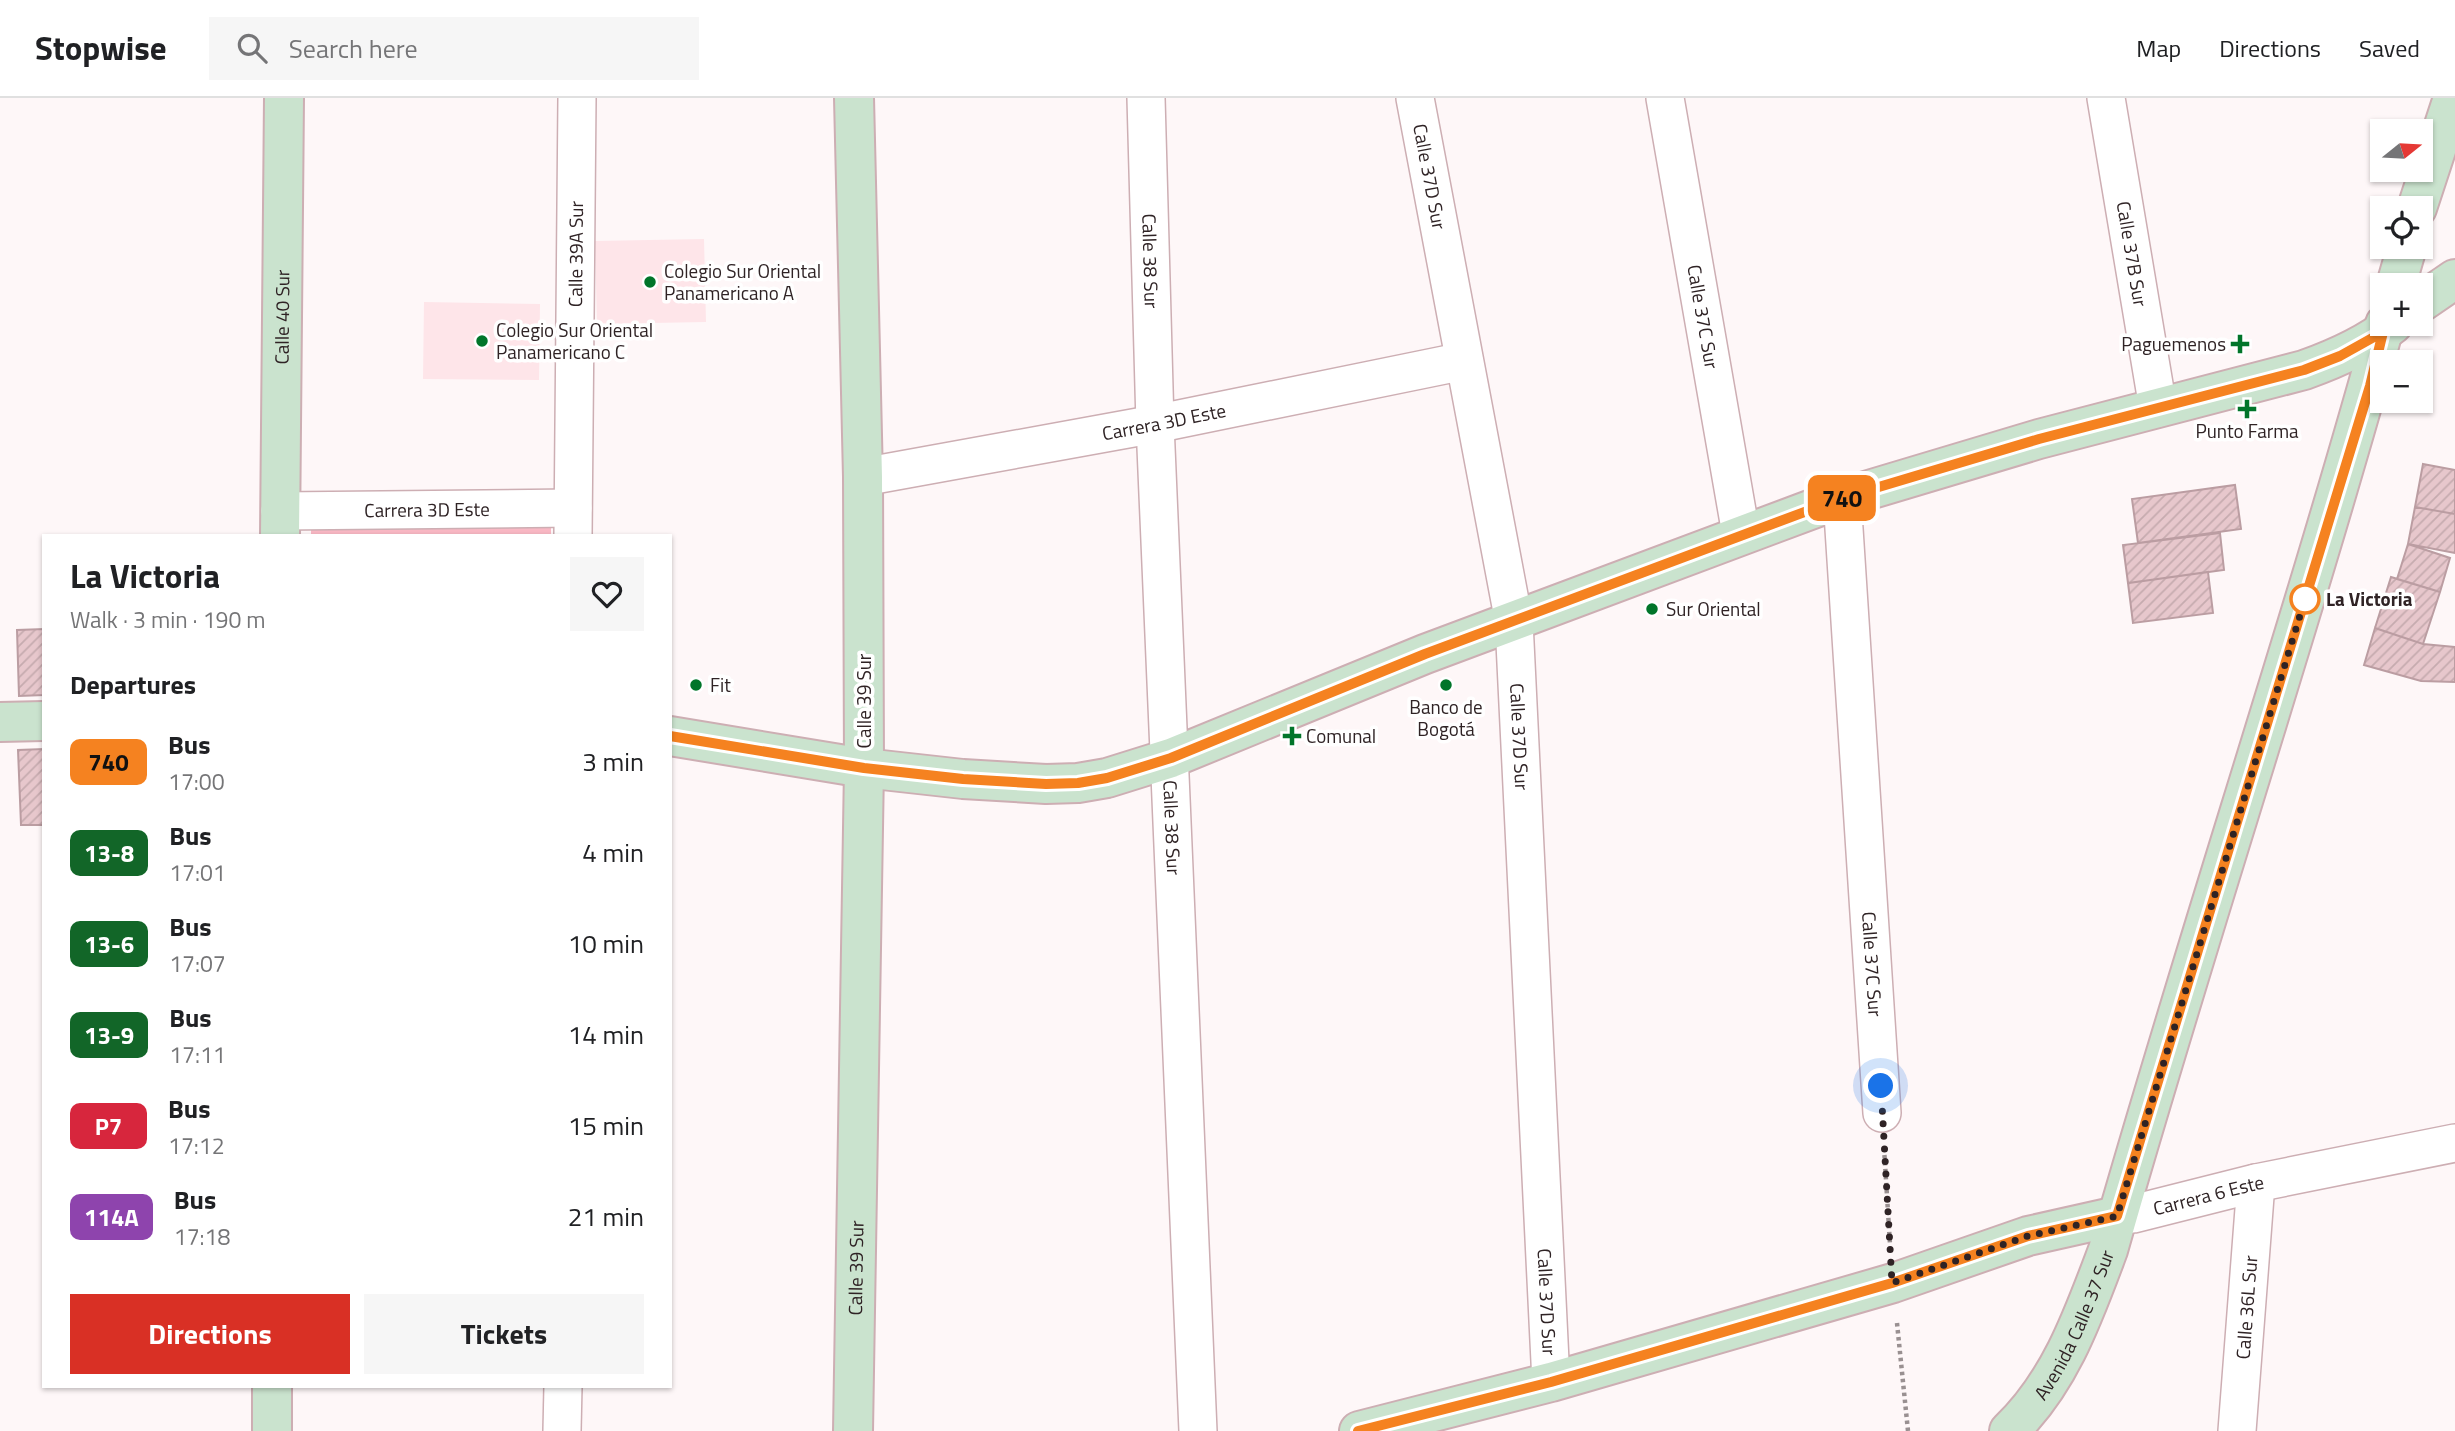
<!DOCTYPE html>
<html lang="en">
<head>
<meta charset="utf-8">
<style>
	:root { --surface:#fff; --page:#f6f6f6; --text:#202124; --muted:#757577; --line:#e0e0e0; --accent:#d93025 }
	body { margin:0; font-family:"Titillium Web",sans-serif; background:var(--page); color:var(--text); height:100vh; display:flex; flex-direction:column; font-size:26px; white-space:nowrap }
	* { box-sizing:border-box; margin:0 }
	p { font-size:23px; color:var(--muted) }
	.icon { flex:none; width:38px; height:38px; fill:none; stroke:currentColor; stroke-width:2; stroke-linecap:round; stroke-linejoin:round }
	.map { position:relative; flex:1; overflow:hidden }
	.side { position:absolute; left:42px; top:436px; width:630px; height:854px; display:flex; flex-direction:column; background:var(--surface); border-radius:0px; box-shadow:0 2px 5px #0004 }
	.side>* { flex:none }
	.badge { padding:0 14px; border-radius:10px; font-size:24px; line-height:46px }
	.needle { width:46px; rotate:72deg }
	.tools { position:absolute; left:2370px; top:21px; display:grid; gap:14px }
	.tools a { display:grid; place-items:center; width:63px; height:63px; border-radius:0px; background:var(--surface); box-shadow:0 2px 5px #0004; font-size:35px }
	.you { position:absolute; width:35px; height:35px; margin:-18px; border:5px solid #fff; border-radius:50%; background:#1a73e8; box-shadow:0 0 0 10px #1a73e833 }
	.map>.badge { position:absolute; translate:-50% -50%; box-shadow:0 0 0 4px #fff }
	h2 { padding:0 28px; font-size:26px; line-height:63px }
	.round { display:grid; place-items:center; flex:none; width:74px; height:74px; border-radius:0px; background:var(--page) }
	.overview { display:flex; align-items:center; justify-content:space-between; height:119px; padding:0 28px }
	h1 { font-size:33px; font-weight:700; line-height:52px }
	.primary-button { display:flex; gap:14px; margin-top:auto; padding:14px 28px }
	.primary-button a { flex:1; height:80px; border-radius:0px; background:var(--accent); color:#fff; font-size:28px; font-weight:700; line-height:80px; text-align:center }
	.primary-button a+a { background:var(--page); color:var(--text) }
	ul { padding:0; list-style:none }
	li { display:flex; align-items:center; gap:21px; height:91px; padding:0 28px }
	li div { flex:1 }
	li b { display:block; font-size:26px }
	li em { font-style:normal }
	li .badge { min-width:77px; font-weight:700; text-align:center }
	header { display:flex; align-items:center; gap:42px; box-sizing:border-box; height:98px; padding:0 35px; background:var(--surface); border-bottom:2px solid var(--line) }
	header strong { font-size:33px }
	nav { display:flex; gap:38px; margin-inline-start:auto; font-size:24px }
	.search { width:490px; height:63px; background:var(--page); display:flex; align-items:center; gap:18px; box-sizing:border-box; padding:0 24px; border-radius:0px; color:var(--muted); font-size:26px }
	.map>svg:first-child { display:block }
	.built { fill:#fee5e9 }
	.green { fill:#f9b8c4 }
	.building { fill:url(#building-hatch); stroke:#bb9da2; stroke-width:2 }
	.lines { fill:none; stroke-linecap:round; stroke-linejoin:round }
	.street-casing { stroke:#cdaeb3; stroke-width:40 }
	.secondary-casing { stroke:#cdaeb3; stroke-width:42 }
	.path { stroke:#999091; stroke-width:4.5; stroke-dasharray:3.5 3.5; stroke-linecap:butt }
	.street { stroke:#fff; stroke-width:37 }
	.secondary { stroke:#cae3ce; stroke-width:38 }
	.line-casing { stroke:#fff; stroke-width:16 }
	.line { stroke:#f58220; stroke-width:10 }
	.walk { stroke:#2f2325; stroke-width:7; stroke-dasharray:0 12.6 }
	.poi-dot { fill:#01752a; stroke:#fff; stroke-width:2.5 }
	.stop-dot { fill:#fff; stroke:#f58220; stroke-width:3.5 }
	.labels { text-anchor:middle; stroke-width:7; stroke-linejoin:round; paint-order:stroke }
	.street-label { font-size:19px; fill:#2f2325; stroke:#fff }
	.poi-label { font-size:19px; fill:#2f2325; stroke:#fff; text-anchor:start }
	.stop-label { font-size:19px; font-weight:bold; fill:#2f2325; stroke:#fff; text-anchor:start }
</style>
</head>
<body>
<header>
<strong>Stopwise</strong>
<div class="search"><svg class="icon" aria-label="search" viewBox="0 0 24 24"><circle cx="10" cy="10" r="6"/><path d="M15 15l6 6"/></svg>Search here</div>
<nav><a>Map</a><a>Directions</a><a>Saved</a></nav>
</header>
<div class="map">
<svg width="2455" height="1333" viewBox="0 0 2455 1333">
	<defs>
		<pattern id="building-hatch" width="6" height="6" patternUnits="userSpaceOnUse" patternTransform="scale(1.75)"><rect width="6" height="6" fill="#e7c7cc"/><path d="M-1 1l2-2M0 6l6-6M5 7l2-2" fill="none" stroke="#c6abaf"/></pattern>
	</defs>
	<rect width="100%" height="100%" fill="#fef7f8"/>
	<path class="built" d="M704,141L706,224L597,226L595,143Z
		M424,204L540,206L539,282L423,281Z"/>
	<path class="green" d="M551,421V437H311V424Z"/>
	<path class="building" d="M2423,366L2455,372V416L2415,409Z
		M2235,387L2241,431L2138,445L2132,401Z
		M2415,409L2455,416V455L2408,446Z
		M2220,435L2224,472L2128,485L2123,447Z
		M2408,446L2450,460L2440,494L2397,481Z
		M2208,474L2213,515L2133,525L2128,485Z
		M2391,479L2440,494L2423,546L2375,530Z
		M2375,530L2423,546L2455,549V584L2421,583L2364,567Z
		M44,531V597L19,598L17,532Z
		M44,651V727H21L18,652Z"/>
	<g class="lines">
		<defs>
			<g id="street">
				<path id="s1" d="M1146,0L1155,326L1198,1333"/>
				<path id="s2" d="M1415,0L1514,524L1551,1284"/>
				<path id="s3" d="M1665,0L1741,436"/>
				<path id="s4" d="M2106,0L2158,310"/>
				<path id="s5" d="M863,379L1155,326L1464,263"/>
				<path id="s6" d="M1842,400L1882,1015"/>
				<path id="s7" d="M280,413L573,410"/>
				<path id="s8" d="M573,438L577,0"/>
				<path id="s9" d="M2117,1118L2133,1116L2256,1085L2455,1045"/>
				<path d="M562,1333L563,1288"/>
				<path id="s10" d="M2237,1333L2256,1085"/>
			</g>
			<g id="secondary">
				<path d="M2417,110L2453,0"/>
				<path d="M2396,187L2407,149"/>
				<path d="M2420,205L2455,181"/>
				<path id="s11" d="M280,438L284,0"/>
				<path d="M0,624L44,623"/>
				<path d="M670,638L864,670L963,681L1046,686L1078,685L1107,680L1171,660L1425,556L1842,400L2039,341L2304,272C2335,261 2367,247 2393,226"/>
				<path d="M272,1333V1288"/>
				<path id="s12" d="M853,1333L864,670L863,379L854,0"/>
				<path d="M1359,1333L1551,1284L1893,1185L2028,1138L2117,1118"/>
				<path id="s13" d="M2009,1333C2060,1285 2084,1216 2108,1152C2196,842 2299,536 2385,226"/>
			</g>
		</defs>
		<use href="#street" class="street-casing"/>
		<use href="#secondary" class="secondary-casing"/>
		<path class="path" d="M1884,1050L1890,1146
			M1897,1225L1908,1333"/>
		<use href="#street" class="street"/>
		<use href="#secondary" class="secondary"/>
	</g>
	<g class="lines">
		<defs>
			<path id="line" d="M670,638L864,670L963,681L1046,686L1078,685L1107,680L1171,660L1425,556L1842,400L2039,341L2304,272L2340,258L2383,234L2370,288L2330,419L2117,1118L2028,1138L1892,1185L1551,1284L1358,1333"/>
		</defs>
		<use href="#line" class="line-casing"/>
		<use href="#line" class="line"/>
		<path class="walk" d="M1881,988L1892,1185L2028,1138L2117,1118L2305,501"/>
	</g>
	<g class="poi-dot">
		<circle cx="650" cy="184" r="7"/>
		<circle cx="482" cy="243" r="7"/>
		<path d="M2236.5 235.5h7v7h7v7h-7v7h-7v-7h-7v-7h7z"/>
		<path d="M2243.5 300.5h7v7h7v7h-7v7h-7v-7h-7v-7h7z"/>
		<circle cx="1652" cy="511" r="7"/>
		<circle cx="696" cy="587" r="7"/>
		<circle cx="1446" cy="587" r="7"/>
		<path d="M1288.5 627.5h7v7h7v7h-7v7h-7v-7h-7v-7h7z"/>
	</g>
	<circle class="stop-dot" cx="2305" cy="501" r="14"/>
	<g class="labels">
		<g class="street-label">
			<text dy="7" stroke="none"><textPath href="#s2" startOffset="80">Calle 37D Sur</textPath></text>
			<text dy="7" stroke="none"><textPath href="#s4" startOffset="158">Calle 37B Sur</textPath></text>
			<text dy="7" stroke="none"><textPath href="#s8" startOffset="282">Calle 39A Sur</textPath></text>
			<text dy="7" stroke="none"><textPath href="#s1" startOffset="163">Calle 38 Sur</textPath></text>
			<text dy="7" stroke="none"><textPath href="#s3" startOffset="222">Calle 37C Sur</textPath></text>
			<text dy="7" stroke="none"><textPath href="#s11" startOffset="219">Calle 40 Sur</textPath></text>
			<text dy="7" stroke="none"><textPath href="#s5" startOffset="306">Carrera 3D Este</textPath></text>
			<text dy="7" stroke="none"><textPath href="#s7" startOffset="147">Carrera 3D Este</textPath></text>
			<text transform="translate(864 603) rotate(-90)" y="7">Calle 39 Sur</text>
			<text dy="7" stroke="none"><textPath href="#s2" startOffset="648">Calle 37D Sur</textPath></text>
			<text dy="7" stroke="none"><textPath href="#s1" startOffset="730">Calle 38 Sur</textPath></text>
			<text dy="7" stroke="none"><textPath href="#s6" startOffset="467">Calle 37C Sur</textPath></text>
			<text dy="7" stroke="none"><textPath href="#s9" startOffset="94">Carrera 6 Este</textPath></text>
			<text dy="7" stroke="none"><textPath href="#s12" startOffset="163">Calle 39 Sur</textPath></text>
			<text dy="7" stroke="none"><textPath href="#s2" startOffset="1214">Calle 37D Sur</textPath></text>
			<text dy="7" stroke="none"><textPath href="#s10" startOffset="124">Calle 36L Sur</textPath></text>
			<text dy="7" stroke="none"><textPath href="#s13" startOffset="126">Avenida Calle 37 Sur</textPath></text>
		</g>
		<g class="poi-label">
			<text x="664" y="180">Colegio Sur Oriental<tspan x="664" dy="22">Panamericano A</tspan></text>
			<text x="496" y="239">Colegio Sur Oriental<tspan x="496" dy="22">Panamericano C</tspan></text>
			<text x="2226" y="253" text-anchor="end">Paguemenos</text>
			<text x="2247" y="340" text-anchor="middle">Punto Farma</text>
			<text x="1666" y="518">Sur Oriental</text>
			<text x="710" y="594">Fit</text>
			<text x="1446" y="616" text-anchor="middle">Banco de<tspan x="1446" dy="22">Bogotá</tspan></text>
			<text x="1306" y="645">Comunal</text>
		</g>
		<g class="stop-label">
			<text x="2326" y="508">La Victoria</text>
		</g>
	</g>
</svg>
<div class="tools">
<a><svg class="needle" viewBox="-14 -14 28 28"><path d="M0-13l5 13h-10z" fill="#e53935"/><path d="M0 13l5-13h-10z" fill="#757577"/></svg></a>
<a><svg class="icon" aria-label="locate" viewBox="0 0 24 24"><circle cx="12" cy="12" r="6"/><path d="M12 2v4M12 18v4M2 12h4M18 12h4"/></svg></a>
<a>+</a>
<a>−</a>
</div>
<div class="you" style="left:1881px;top:988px"></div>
<b class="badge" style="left:1842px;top:400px;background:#f58220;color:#111">740</b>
<section class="side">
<div class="overview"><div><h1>La Victoria</h1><p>Walk · 3 min · 190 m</p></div><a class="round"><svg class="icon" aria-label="heart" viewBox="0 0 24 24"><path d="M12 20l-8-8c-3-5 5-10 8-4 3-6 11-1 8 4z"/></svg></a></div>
<h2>Departures</h2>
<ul>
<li><span class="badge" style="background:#f58220;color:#111">740</span><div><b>Bus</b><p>17:00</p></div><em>3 min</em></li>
<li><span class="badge" style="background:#126628;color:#fff">13-8</span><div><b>Bus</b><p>17:01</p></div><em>4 min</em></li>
<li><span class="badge" style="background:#126628;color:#fff">13-6</span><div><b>Bus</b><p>17:07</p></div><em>10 min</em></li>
<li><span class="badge" style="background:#126628;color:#fff">13-9</span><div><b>Bus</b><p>17:11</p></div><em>14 min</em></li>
<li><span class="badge" style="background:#d7263d;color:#fff">P7</span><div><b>Bus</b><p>17:12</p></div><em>15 min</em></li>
<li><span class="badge" style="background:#8e44ad;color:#fff">114A</span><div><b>Bus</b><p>17:18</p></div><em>21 min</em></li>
</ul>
<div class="primary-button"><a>Directions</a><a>Tickets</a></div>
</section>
</div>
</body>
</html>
